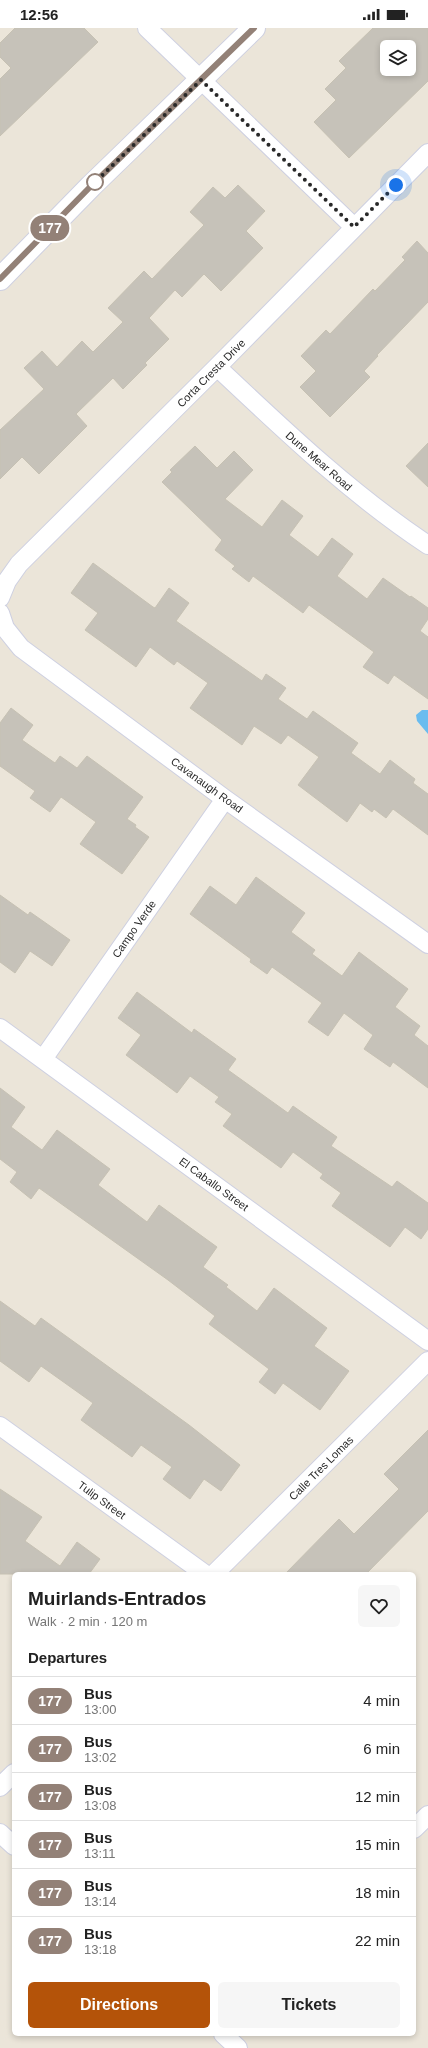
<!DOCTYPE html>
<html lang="en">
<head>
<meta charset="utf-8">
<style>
	:root { --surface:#fff; --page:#f6f6f6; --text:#222; --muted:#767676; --line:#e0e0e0; --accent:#b45309 }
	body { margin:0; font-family:Arial,sans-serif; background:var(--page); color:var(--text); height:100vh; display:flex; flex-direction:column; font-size:15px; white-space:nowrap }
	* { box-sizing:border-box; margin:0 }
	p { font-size:13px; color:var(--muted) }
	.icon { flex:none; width:22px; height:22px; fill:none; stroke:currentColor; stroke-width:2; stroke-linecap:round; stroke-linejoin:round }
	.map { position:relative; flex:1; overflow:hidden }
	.drawer { position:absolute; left:12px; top:1544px; width:404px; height:464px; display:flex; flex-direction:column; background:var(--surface); border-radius:6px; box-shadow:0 2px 6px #0003 }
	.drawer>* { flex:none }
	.badge { padding:0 8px; border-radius:13px; font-size:14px; line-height:26px }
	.tools { position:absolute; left:380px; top:12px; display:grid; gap:8px }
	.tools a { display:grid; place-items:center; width:36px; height:36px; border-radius:6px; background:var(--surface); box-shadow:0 2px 6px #0003; font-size:20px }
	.you { position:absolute; width:20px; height:20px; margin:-10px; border:3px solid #fff; border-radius:50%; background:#1a73e8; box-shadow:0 0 0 6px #1a73e833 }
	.map>.badge { position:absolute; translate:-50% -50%; box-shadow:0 0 0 2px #fff }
	h2 { padding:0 16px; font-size:15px; line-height:36px }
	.round { display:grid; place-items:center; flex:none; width:42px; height:42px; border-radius:6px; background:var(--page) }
	.headline { display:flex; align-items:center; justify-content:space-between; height:68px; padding:0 16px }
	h1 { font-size:19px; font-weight:700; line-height:30px }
	.button { display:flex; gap:8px; margin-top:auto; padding:8px 16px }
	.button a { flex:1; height:46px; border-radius:6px; background:var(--accent); color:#fff; font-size:16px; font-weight:700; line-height:46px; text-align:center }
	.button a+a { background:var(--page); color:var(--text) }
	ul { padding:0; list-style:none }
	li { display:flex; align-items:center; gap:12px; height:48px; padding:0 16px; border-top:1px solid var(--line) }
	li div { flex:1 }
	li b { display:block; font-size:15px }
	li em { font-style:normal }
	li .badge { min-width:44px; font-weight:700; text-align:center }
	.status { display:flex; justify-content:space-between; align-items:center; height:28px; padding:0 20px; background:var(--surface); direction:ltr }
	.status svg { height:11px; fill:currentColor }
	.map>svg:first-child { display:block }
	.water { fill:#6abcef }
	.building { fill:#c6c2b9; stroke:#c6c1b3; fill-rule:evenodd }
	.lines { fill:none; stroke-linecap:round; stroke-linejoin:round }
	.minor-casing { stroke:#ced0e1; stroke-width:20 }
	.secondary-casing { stroke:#ced0e1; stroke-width:24 }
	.minor { stroke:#fff; stroke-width:18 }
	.secondary { stroke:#fff; stroke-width:22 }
	.line-casing { stroke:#fff; stroke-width:9 }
	.line { stroke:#938177; stroke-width:6 }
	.walk { stroke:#282828; stroke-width:4; stroke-dasharray:0 7.2 }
	.stop-dot { fill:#fff; stroke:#938177; stroke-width:2 }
	.labels { text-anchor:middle; stroke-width:3.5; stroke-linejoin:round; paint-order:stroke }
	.street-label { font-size:11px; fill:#282828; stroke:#fff }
</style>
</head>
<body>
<div class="status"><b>12:56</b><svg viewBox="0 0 49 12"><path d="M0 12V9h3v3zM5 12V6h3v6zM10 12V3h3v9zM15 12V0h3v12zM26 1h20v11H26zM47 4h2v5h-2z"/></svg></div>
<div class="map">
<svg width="428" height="2020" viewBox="0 0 428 2020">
	<rect width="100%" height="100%" fill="#ebe5d9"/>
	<path class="water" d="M422,682H428V706L417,693L416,687Z"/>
	<path class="building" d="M15,0H84L98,14L0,108V51L11,40L0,29V15Z
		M373,0H428V53L349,130L314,94L336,72L325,61L346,40L339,33ZM387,19H409V41H387Z
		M238,157L265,183L246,203L263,220L221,263L204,246L182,269L175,262L149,290L169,311L145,335L147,337L123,361L113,350L76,386L87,398L39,446L22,429L0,451V402L44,361L24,340L42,323L57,339L82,313L93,324L123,294L108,280L144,243L152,251L204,197L190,184L213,159L225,170Z
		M417,213L428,225V274L377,327L378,328L364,343L370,349L330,389L300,359L316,343L301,328L326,302L330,306L373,261L375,263L405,232L402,229Z
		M428,415V459L406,438Z
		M195,418L217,440L234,423L253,442L225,471L262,499L282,472L303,488L289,507L318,529L332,510L353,526L337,548L367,571L383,550L410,569L411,568L428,580V591L420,603L428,609V671L394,647L388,656L363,639L374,624L309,577L303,585L253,548L249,554L232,541L235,538L215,522L222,512L162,454L172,444L170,442Z
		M93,535L153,579L155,580L169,560L189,575L176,593L262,653L266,646L286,660L278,671L307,691L313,683L358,715L351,725L380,746L390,732L415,751L413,755L428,766V807L393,781L386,790L374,781L372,784L360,775L347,794L298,757L319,729L288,707L281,716L254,698L242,717L190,680L208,655L177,633L174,637L150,619L136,639L85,602L98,585L71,565Z
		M11,680L33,697L22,712L55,735L60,728L77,740L87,728L143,769L127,791L136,797L135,799L149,809L122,846L80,816L96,794L61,769L50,784L30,770L35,763L0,738V695Z
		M256,849L305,885L291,904L315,922L312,926L342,948L359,924L408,961L395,979L420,998L414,1007L428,1018V1060L393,1034L390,1039L364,1021L373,1007L344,985L328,1008L308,994L322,975L272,939L267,946L250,934L251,931L190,886L210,858L236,877Z
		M0,867L28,887L30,884L70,912L52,938L30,923L15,945L0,934Z
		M137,964L192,1005L194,1001L236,1031L228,1042L288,1085L293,1078L337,1109L331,1118L392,1159L397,1153L428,1175V1201L421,1211L405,1199L390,1219L332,1178L341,1165L320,1150L323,1146L293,1124L281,1140L223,1098L232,1086L215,1074L219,1069L190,1048L177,1065L126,1027L141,1007L118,990Z
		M0,1060L25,1079L11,1099L42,1122L57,1102L110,1141L98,1157L147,1194L159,1177L217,1219L203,1239L228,1257L226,1259L257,1283L274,1260L327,1300L314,1318L349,1343L320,1382L283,1355L275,1366L259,1354L269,1341L209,1296L215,1288L168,1252L39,1160L31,1171L10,1154L17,1144L0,1131Z
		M0,1273L35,1298L41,1290L189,1397L240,1437L221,1463L204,1451L190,1471L163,1451L172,1439L141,1417L132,1429L81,1392L93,1375L41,1338L29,1354L0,1333Z
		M428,1402V1483L366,1546H285L339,1491L354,1506L399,1461L384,1446Z
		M0,1461L42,1489L25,1513L60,1538L77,1514L100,1531L89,1546H0Z"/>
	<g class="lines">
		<defs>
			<path id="minor" d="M147,0L354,199
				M217,339C285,403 351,466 428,517
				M0,570L7,553L19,536L217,339L428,125
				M0,585L5,600L21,620L225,771L428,916
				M0,1000L428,1313
				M43,1031L225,771
				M0,1398L205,1546
				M214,1546L428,1333
				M0,1759L14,1745
				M414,1801L428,1787
				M0,1805L14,1818
				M223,2006L238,2020"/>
			<path id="secondary" d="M0,251L91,158L254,0"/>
		</defs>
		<use href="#minor" class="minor-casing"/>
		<use href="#secondary" class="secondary-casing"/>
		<use href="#minor" class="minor"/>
		<use href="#secondary" class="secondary"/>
	</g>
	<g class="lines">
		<defs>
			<path id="line" d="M0,251L91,158L254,0"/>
		</defs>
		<use href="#line" class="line-casing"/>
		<use href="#line" class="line"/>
		<path class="walk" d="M95,154L91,158L201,52L354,199L396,157"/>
	</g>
	<circle class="stop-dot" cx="95" cy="154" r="8"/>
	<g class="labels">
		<g class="street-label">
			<text transform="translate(211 345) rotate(-45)" y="4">Corta Cresta Drive</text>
			<text transform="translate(319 433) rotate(41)" y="4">Dune Mear Road</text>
			<text transform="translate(207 757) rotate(36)" y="4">Cavanaugh Road</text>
			<text transform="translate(134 901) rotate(-55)" y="4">Campo Verde</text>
			<text transform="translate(214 1156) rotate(36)" y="4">El Caballo Street</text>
			<text transform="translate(321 1440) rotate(-45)" y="4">Calle Tres Lomas</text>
			<text transform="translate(102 1472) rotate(36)" y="4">Tulip Street</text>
		</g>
	</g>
</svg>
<div class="tools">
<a><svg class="icon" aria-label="layers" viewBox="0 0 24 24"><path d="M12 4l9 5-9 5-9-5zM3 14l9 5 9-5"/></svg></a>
</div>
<div class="you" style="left:396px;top:157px"></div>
<b class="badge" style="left:50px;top:200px;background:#938177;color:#fff">177</b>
<section class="drawer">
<div class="headline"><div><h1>Muirlands-Entrados</h1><p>Walk · 2 min · 120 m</p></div><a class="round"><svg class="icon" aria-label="heart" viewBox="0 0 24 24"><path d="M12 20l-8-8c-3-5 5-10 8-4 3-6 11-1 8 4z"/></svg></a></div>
<h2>Departures</h2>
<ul>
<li><span class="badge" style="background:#938177;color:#fff">177</span><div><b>Bus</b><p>13:00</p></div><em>4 min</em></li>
<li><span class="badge" style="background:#938177;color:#fff">177</span><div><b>Bus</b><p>13:02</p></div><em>6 min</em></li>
<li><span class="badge" style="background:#938177;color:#fff">177</span><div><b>Bus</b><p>13:08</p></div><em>12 min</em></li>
<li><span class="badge" style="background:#938177;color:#fff">177</span><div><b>Bus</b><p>13:11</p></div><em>15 min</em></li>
<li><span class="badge" style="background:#938177;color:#fff">177</span><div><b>Bus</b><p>13:14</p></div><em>18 min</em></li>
<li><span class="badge" style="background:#938177;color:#fff">177</span><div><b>Bus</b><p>13:18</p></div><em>22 min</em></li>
</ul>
<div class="button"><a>Directions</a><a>Tickets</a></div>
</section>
</div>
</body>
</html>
